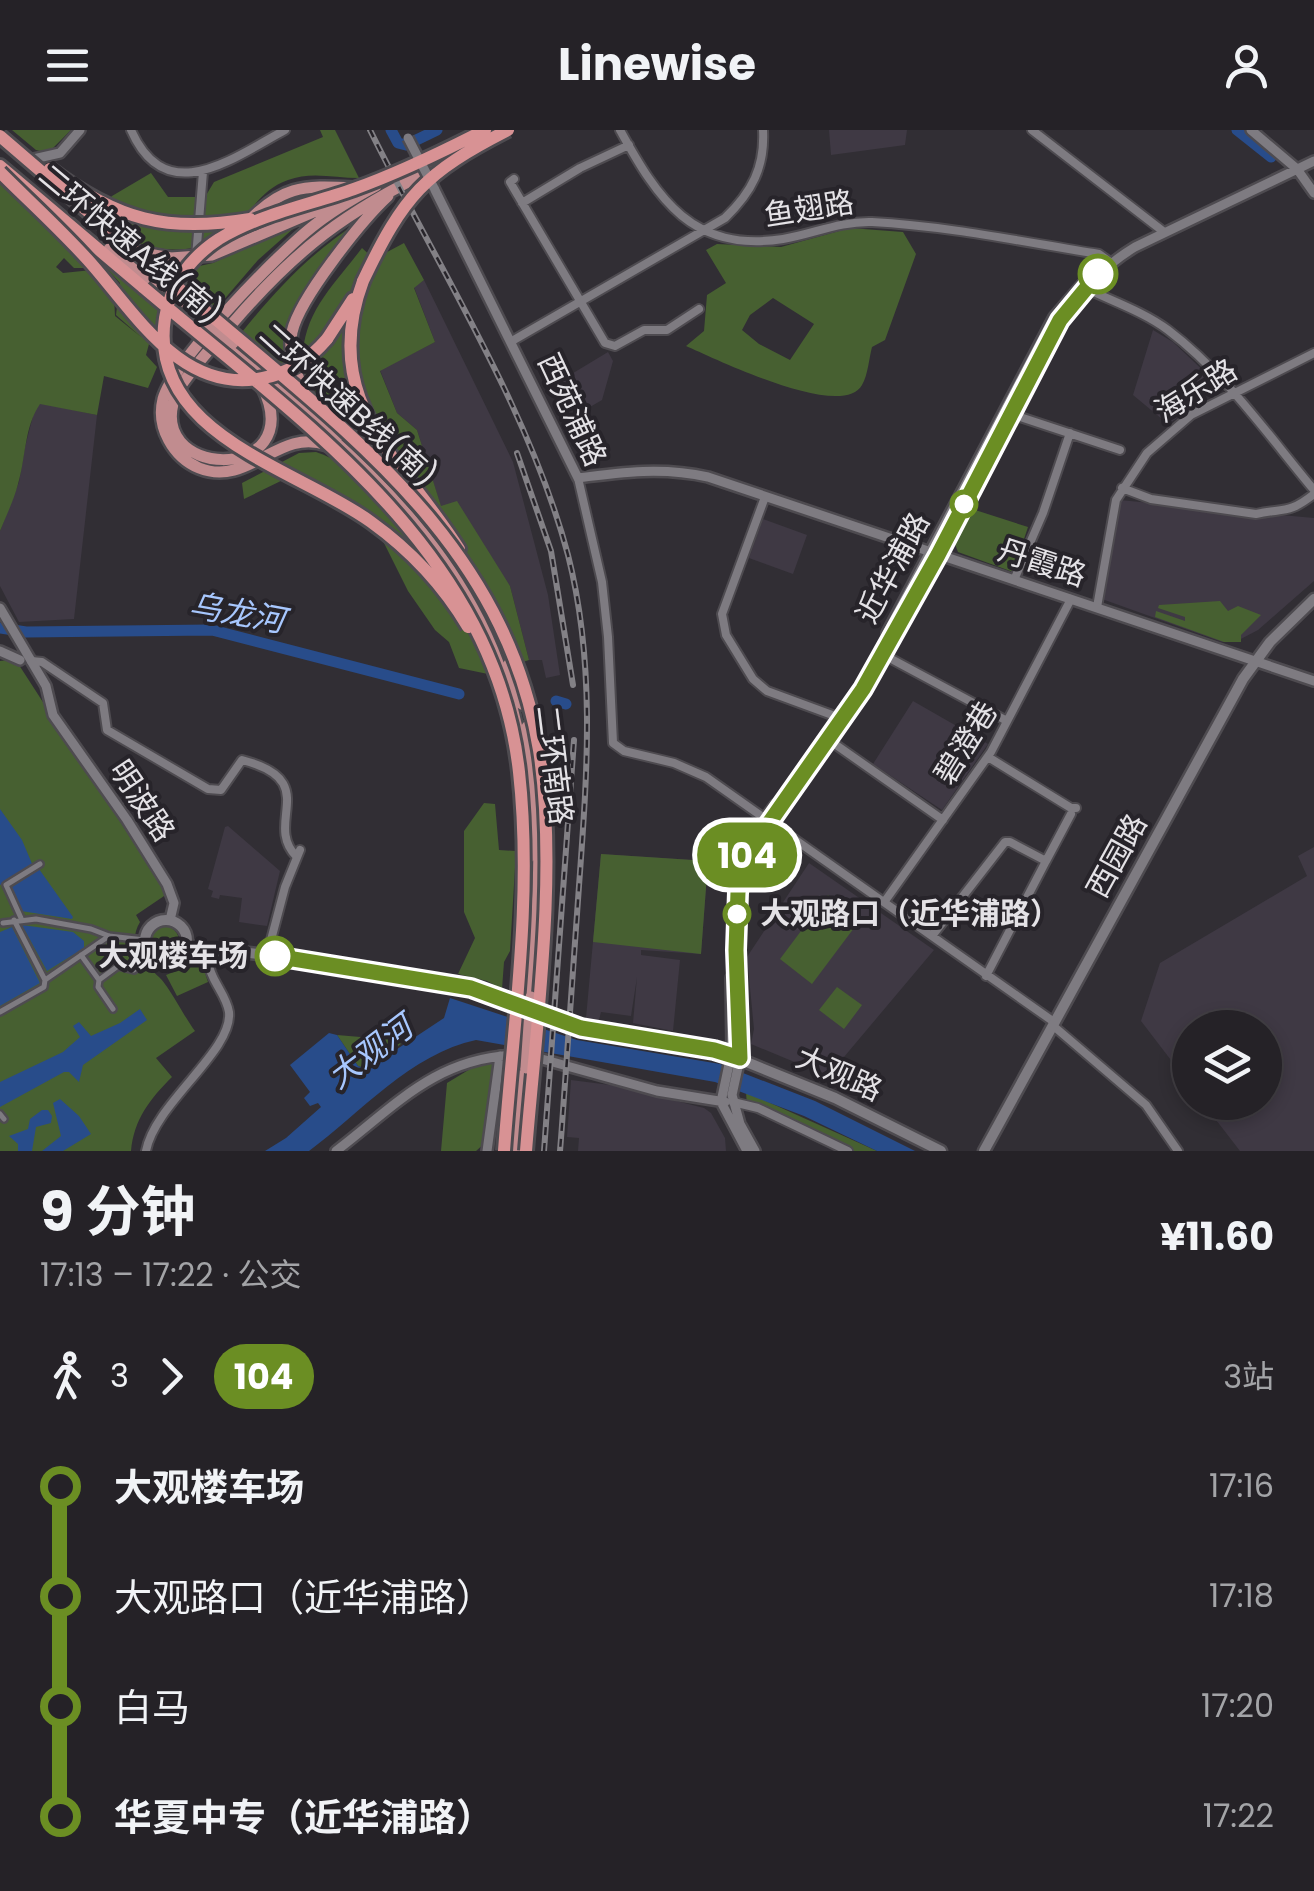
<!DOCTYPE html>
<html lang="zh">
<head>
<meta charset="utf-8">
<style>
	:root { --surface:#252227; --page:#312f33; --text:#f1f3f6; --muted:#a3a4a7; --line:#423f44 }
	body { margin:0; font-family:Poppins,"Noto Sans SC",sans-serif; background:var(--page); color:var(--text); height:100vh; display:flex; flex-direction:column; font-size:38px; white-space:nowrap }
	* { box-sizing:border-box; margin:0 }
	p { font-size:32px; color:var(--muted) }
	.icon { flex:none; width:55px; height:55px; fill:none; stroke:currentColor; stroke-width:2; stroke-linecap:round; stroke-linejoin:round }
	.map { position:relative; height:1021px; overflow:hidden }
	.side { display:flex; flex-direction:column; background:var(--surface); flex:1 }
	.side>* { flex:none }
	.badge { padding:0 20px; border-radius:32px; font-size:35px; line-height:65px }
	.fabs { position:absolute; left:1172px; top:880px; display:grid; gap:20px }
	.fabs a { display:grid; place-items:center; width:110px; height:110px; border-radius:50%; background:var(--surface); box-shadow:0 5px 15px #0003,0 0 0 2px var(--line); font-size:50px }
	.map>.badge { position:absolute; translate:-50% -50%; box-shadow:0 0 0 5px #fff }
	.legs { display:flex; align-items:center; gap:15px; height:110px; padding:0 40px; font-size:32px }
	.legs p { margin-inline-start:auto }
	.headline { display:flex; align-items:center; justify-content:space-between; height:170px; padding:0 40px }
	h1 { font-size:55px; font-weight:700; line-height:75px }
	ul { padding:0 40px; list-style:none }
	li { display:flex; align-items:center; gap:35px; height:110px; font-size:38px }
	li i { display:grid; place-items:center; width:15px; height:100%; margin:0 12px; background:currentColor }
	li i::after { content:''; width:25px; height:25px; margin:-12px; border:8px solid; border-radius:50%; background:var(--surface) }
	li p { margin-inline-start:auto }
	li:first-child i { background:linear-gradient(#0000 50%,currentColor 0) }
	li:last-child i { background:linear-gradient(currentColor 50%,#0000 0) }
	header { display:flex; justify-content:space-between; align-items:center; height:130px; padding:0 40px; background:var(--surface); font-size:45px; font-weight:700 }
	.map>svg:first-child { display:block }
	.built { fill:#3f3944 }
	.green { fill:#476031; fill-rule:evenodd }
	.water { fill:#284c8a }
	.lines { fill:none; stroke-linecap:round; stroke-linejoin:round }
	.river { stroke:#284c8a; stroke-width:11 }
	.pedestrian-casing { stroke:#4e4b50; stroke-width:10 }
	.minor-casing { stroke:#4e4b50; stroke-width:12 }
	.tertiary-casing { stroke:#4e4b50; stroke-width:14 }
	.secondary-casing { stroke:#4e4b50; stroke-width:15 }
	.primary-casing { stroke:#4e4b50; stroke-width:16 }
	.trunk-casing { stroke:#4e4b50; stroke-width:18 }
	.pedestrian { stroke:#7e7b81; stroke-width:5 }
	.minor { stroke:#7e7b81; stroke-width:8 }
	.tertiary { stroke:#7e7b81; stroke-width:9 }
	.secondary { stroke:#7e7b81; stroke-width:10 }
	.primary { stroke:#c18c8f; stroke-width:11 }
	.trunk { stroke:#d89294; stroke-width:12 }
	.rail-casing { stroke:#838186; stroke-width:6 }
	.rail { stroke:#27242a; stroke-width:2.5; stroke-dasharray:8; stroke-linecap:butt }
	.tertiary-bridge-casing { stroke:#4e4b50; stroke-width:14; stroke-linecap:butt }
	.primary-bridge-casing { stroke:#4e4b50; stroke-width:16; stroke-linecap:butt }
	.trunk-bridge-casing { stroke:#4e4b50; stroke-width:18; stroke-linecap:butt }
	.tertiary-bridge { stroke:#7e7b81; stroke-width:9 }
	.primary-bridge { stroke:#c18c8f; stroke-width:11 }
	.trunk-bridge { stroke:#d89294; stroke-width:12 }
	.line-1-casing { stroke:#fff; stroke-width:22 }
	.line-1 { stroke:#6b8e23; stroke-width:15 }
	.stop-1-dot { fill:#fff; stroke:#6b8e23; stroke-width:5 }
	.labels { text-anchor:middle; stroke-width:8; stroke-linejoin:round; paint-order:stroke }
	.street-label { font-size:30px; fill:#e4e2e6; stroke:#27242a }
	.stop-label { font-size:30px; font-weight:bold; fill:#e4e2e6; stroke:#27242a; text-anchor:start }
	.water-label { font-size:32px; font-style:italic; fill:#a7c7fe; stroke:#27242a }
</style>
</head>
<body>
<header><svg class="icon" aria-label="menu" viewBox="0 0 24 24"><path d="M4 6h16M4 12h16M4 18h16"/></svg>Linewise<svg class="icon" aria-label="person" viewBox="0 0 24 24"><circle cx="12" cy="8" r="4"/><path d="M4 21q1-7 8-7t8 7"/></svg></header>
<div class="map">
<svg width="1314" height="1021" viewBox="0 0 1314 1021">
	<rect width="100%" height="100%" fill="#312e34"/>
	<path class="built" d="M829,0H907L905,15L831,25Z
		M424,150L513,332L548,465L560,545L546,548L542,530H529L510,456L441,377L417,300L397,283L380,240L435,212L414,157Z
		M1153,200L1173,212L1210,247L1205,269L1168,294L1133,265Z
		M608,222L613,231L602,270L578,284L560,251Z
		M40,273L97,285L74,489L19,492L0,456V401L19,352L25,317L34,282Z
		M1119,370L1314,388V451L1258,500L1237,511L1222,512L1102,469Z
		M763,389L807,405L793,444L749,428Z
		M913,571L988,614L942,680L873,634Z
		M228,696L280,741L267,796L239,792L242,768L220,765L219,769L211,767L213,761L208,759L225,697Z
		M1314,717V1021H1240L1203,973L1265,972V898H1190V955L1141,891L1160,833L1307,746L1298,726Z
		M601,724L708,731L701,824L641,820V825L680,830L673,901L633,893L637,847L631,886L601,882L599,890L586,888Z
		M809,733L934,820L828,946L751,914L754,899L747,827Z
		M571,950L618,956L704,978L711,983L725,1008L726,1021H578L579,1008L567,1007Z"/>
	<path class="green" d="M12,0H71L48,23L36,20Z
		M320,0H335L359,48C335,48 311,41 288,50C263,59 254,77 237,96C214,120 172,125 142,114C127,109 111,91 98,81L112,66L151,43L168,67H205L214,52L323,7Z
		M0,44L174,193L153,217L149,214L146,225L157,237L148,258L104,246L97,285L40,274C24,297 26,328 18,354C14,370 6,386 0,401ZM64,128L74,138H106L120,153L116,185L141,207L115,186L114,166L92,140L63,143L56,137Z
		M303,90L258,130L216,179L172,142L213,133Z
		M359,92C324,138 282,178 283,239L242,202C276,160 312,121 359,92Z
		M850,98L903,102L916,124L885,210L872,217C869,228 868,245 862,255C842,291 716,229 686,216L704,201L707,165L726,153L706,120L717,114L781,117ZM773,168L814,194L790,230L759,214L742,200L750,185Z
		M404,113L424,150L414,158L435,212L380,241L397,283L417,300L441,376L457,371L510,456L529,530L523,532C488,447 433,378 369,312C348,291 320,272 304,246C296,189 330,160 362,118L374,129Z
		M316,322C337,328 350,343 365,358C420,412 459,473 488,544L459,538L449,512L435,500L408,461L377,399L287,348L244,369L242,353L299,323Z
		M969,378L1028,397L1013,442L958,422L953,409Z
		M1220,471L1228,481L1238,476L1261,485L1241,505V512H1224L1155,487L1156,481L1185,491V487L1158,478L1159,475Z
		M8,530L19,535L167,764L136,785L140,792C126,816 143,831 159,847C169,856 185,888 195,901L156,928L172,947C150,969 134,989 131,1021H0V531Z
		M484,673L495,674L499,720L516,721L510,821L504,832L502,859L487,851L458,844L475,808L464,782V701Z
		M601,724L708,731L701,824L593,812Z
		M828,765L860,790L812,854L780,829Z
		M149 811a15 15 0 1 1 30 0a15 15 0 1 1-30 0Z
		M200,827L208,852L177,866L166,845L186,837Z
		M837,857L862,875L844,899L819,880Z
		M337,905L396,910L401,914L367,939L358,936Z
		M480,933H494L486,1012L476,1021H441L447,953Z
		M746,962L877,1021H841L747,977Z"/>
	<path class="water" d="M0,679L22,710L33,736L0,755Z
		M39,739L73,787L72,789L21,781L9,759Z
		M22,795L73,802L84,811V818L47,841Z
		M12,797L40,853L0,876V802Z
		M450,868L577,910L720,934L815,971L915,1021H877L804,986L715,952L476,910C412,923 359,984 309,1021H265L286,1008L321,977L318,973L310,976L304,968L310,962L290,935L329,903L337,905L358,936L367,939L444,888Z
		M140,879L147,890L83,935L79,952L69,942H64L0,977V952L63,922L80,907L73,896L79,892L91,906L120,893Z
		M60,969L79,986L91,1004L63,1021H42L61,1006L53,973Z
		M42,980H48L52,986L51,993L36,997L32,1021H18V1014L9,1006L28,999L30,989Z"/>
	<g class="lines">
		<path class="river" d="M391,0L398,13L406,15L437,0
			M1237,0L1271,27
			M0,498L26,502L212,500L459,564
			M556,571L566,574"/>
		<defs>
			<path id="pedestrian" d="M21,788L6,755L40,734
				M14,790L45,850
				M3,793L36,789L91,799L109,806L145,810
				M81,825L99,850L98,857L113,879
				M99,850L118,836L134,840L151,825
				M0,882L44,857L45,850L109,806
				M0,984L4,989"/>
			<path id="minor" d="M131,0C166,80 233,28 285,0
				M620,0C658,69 692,123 783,109C813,104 840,91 872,92C948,96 1023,112 1099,124L1110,132
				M1032,0L1164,102
				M514,49L510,52L605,213L615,216L644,200H667L699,179
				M522,73L580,38L629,15
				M196,127L203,42
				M1085,158C1112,171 1144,182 1168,200C1225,243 1268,305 1314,360
				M512,211L725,88C752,62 765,37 763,0
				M1011,284L1120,320
				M578,348L602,452L608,507L613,613L624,621L674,633L706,647L1054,892
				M1122,358L1151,369L1256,384C1284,378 1289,384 1314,364
				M765,367L722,484L726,505L753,549L767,561L843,589
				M1014,450L1043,383L1070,303
				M1097,477L1116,370L1147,323L1191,285L1314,223
				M882,524L1007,591
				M31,531L42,532L103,573L107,600L208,659L221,660L242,630C323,651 263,692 296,726
				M829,610L943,690
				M988,627L1071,678H1076
				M1046,731L1071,684
				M885,771L991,622L1071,469
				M932,806L1005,712H1010L1046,731L986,846
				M267,825L285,757L300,720
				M1057,899L1146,975L1178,1021
				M733,972L758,978L848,1021
				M146,1021C155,973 233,921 229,882C227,869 218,858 213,847C208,837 207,827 204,816"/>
			<path id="tertiary" d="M1251,0L1297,39L1314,63
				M29,30L60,23L80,0
				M434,58L578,348C623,342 663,337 708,347L1314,551
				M0,478L46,556L53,585L127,690L167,754L174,773L170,790
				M887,503L1054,187L1098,136
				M0,521L20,530
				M749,711L775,675
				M731,848L732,920L721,972L747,1021
				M531,926L657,961L725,972
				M336,1021C396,975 436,928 516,925
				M487,1021L500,926
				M755,1021L740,994L732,965L740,928L736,820L738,763L746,726L863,559L938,425L1060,191C1082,161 1103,136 1135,117L1314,31"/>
			<path id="secondary" d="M145 811a21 21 0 1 1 42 0a21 21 0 1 1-42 0Z
				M186,816L267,825L471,858L581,898L722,922L835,968L941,1021
				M984,1021L1243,549L1270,512L1314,469"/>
			<path id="primary" d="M245,95C281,56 302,55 353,58
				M109,119L173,174
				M137,122L171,128L212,125L337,72
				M137,130L205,190
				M233,213L340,305
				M262,256C312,356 136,351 178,260C193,237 213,216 231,195C296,119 346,81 436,38
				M306,263C295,244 288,224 292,202C299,169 362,90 388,66
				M324,302C462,423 531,540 529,727
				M327,315C278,297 249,358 199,338C173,327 156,297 163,269C174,230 278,124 312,97C332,81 354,68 376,56
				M509,534L522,574
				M527,597C546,685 538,777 531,867
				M511,1021L517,945
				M520,1021L526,938"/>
			<path id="trunk" d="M0,36L144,158
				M363,151C318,271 402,329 459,419
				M327,209L353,169"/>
		</defs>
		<use href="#pedestrian" class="pedestrian-casing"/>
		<use href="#minor" class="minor-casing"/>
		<use href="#tertiary" class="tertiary-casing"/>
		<use href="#secondary" class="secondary-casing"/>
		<use href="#primary" class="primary-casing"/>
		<use href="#trunk" class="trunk-casing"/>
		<use href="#pedestrian" class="pedestrian"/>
		<use href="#minor" class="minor"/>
		<use href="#tertiary" class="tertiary"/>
		<use href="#secondary" class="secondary"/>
		<use href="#primary" class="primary"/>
		<use href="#trunk" class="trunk"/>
		<defs>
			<path id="rail" d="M370,0C437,136 529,278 568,425C596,535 587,645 579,756C573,845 567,933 560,1021
				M517,323L551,421L573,555
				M544,1021L574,610"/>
		</defs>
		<use href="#rail" class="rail-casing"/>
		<use href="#rail" class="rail"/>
		<defs>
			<path id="tertiary-bridge" d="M408,8L434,58"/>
			<path id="primary-bridge" d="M205,190L233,213
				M526,938L531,867"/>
			<path id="trunk-bridge" d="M0,6C73,69 146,131 220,193C362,313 507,423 539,620C558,743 536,896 526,1021
				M50,39C117,90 167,103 250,89
				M0,42C29,71 60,99 88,130C134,181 181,265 263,248C290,243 310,229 327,209
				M363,151C404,65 424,43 508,0
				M144,158C301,291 494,420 519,642C533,767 513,897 504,1021
				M468,497C443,455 410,420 371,392C299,339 147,305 165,188C170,155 191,127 219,109C260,84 309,75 354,59C399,43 442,22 485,0"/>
		</defs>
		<use href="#tertiary-bridge" class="tertiary-bridge-casing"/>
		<use href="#primary-bridge" class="primary-bridge-casing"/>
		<use href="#trunk-bridge" class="trunk-bridge-casing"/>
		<use href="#tertiary-bridge" class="tertiary-bridge"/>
		<use href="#primary-bridge" class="primary-bridge"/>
		<use href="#trunk-bridge" class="trunk-bridge"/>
	</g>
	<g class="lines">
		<defs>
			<path id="line-1" d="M275,826L471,858L581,898L714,920L740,928L736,820L738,762L746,726L863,559L938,425L1060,190L1098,144"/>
		</defs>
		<use href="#line-1" class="line-1-casing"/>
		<use href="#line-1" class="line-1"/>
	</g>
	<g class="stop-1-dot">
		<circle cx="1098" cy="144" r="18"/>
		<circle cx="964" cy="374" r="12"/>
		<circle cx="737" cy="784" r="12"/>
		<circle cx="275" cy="826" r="18"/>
	</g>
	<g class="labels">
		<g class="street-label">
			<text transform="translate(809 79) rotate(-9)" y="10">鱼翅路</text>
			<text transform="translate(130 114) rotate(40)" y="10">二环快速A线(南)</text>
			<text transform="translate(1196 261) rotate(-32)" y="10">海乐路</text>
			<text transform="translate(348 275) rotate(42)" y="10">二环快速B线(南)</text>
			<text transform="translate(572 280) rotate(65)" y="10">西苑浦路</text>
			<text transform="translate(1042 433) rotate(18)" y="10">丹霞路</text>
			<text transform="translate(893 438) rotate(-62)" y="10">近华浦路</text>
			<text transform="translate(966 613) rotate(-58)" y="10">碧澄巷</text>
			<text transform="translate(554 635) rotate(83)" y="10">二环南路</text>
			<text transform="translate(142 671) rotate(56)" y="10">明波路</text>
			<text transform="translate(1117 726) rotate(-61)" y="10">西园路</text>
			<text transform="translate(839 944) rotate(24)" y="10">大观路</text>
		</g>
		<g class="stop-label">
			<text x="760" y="794">大观路口（近华浦路）</text>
			<text x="248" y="836" text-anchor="end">大观楼车场</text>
		</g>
		<g class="water-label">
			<text transform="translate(237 483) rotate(10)" y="11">乌龙河</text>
			<text transform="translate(370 922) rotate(-37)" y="11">大观河</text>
		</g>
	</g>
</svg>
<div class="fabs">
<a><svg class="icon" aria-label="layers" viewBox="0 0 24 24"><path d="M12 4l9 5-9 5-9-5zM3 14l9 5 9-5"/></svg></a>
</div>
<b class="badge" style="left:747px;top:725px;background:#6b8e23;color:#fff">104</b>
</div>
<section class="side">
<div class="headline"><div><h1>9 分钟</h1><p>17:13 – 17:22 · 公交</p></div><b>¥11.60</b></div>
<div class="legs"><svg class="icon" aria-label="walk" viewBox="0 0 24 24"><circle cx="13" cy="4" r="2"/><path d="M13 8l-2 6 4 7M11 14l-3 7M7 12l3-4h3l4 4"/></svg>3<svg class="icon" aria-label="forward" viewBox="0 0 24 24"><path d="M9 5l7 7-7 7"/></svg><b class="badge" style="background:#6b8e23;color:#fff">104</b><p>3站</p></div>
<ul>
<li><i style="color:#6b8e23"></i><b>大观楼车场</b><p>17:16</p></li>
<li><i style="color:#6b8e23"></i><span>大观路口（近华浦路）</span><p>17:18</p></li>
<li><i style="color:#6b8e23"></i><span>白马</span><p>17:20</p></li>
<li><i style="color:#6b8e23"></i><b>华夏中专（近华浦路）</b><p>17:22</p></li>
</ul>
</section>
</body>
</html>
